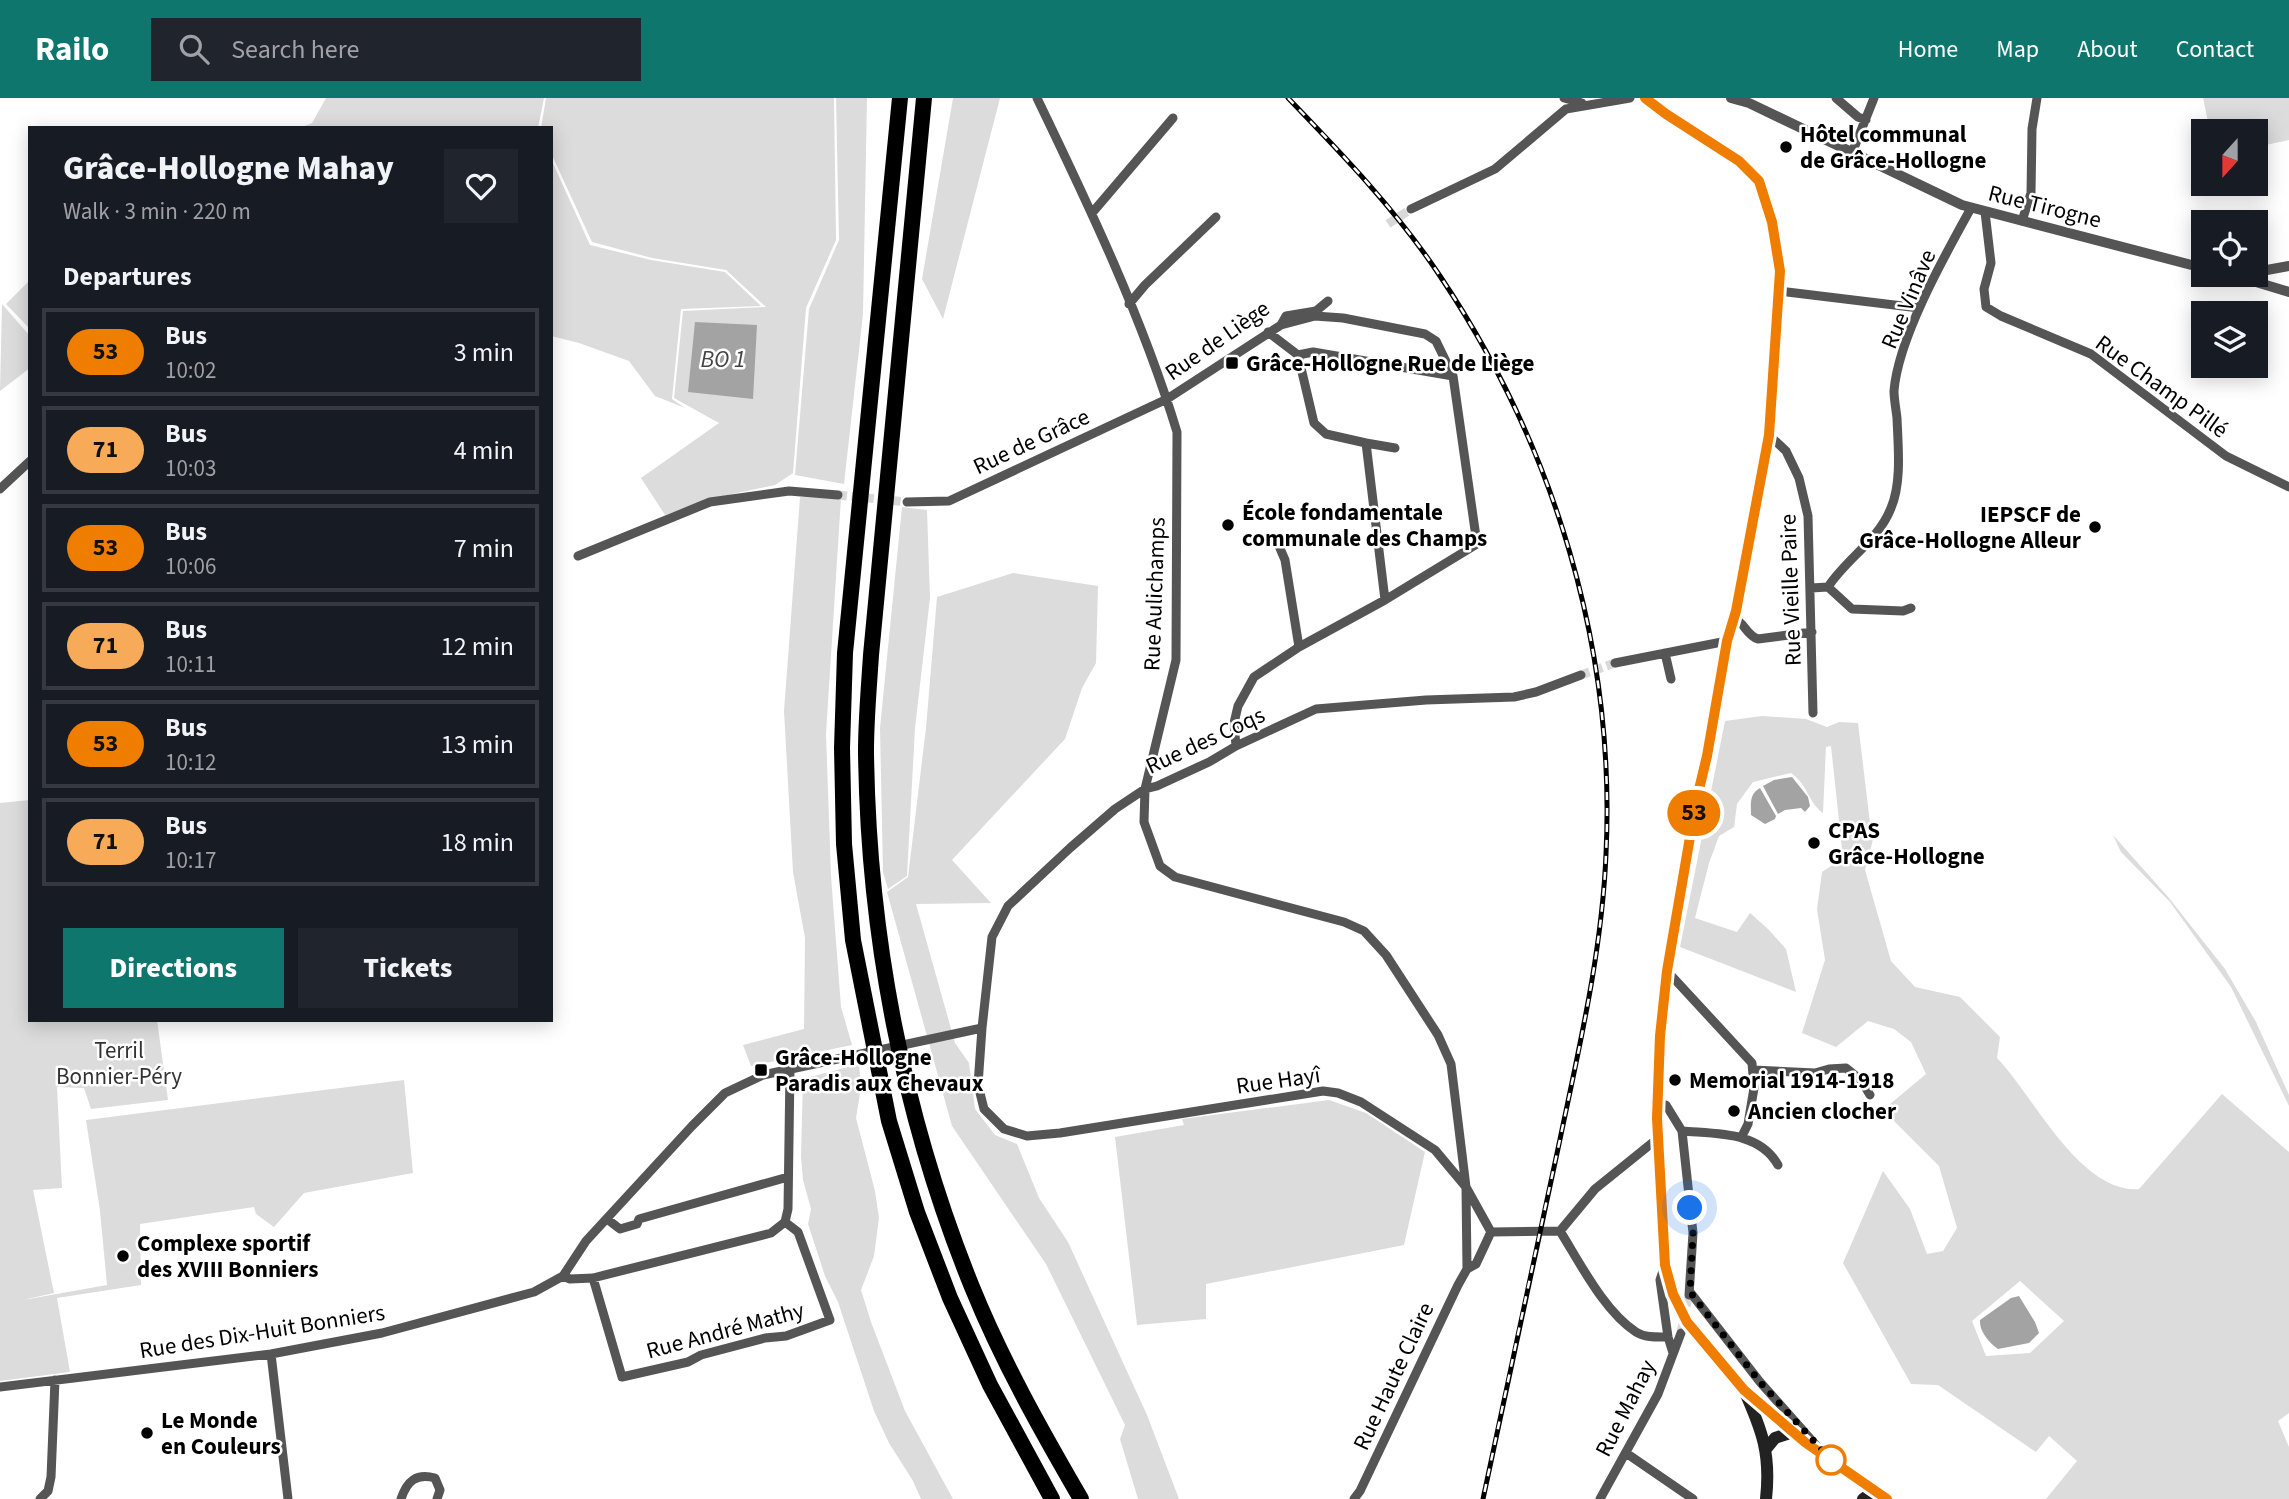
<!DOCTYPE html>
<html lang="en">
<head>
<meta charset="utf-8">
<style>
	:root { --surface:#171b24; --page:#20242c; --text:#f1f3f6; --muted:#9ea1a6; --line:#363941; --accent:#0f766e }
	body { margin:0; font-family:"Source Sans 3",sans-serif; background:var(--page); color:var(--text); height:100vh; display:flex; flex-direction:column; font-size:26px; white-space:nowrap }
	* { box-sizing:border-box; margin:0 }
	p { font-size:23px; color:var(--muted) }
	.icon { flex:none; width:38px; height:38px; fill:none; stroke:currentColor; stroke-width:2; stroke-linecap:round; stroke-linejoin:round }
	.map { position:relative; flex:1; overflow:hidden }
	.sheet { position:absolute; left:28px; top:28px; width:525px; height:896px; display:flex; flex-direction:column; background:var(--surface); border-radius:0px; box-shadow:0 4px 18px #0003 }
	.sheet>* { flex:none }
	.badge { padding:0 14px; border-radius:23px; font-size:24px; line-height:46px }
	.needle { width:46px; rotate:201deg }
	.buttons { position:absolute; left:2191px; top:21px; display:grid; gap:14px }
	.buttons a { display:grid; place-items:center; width:77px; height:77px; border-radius:0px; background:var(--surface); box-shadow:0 4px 18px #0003; font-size:35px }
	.you { position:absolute; width:35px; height:35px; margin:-18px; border:5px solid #fff; border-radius:50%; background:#1a73e8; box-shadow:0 0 0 10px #1a73e833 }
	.map>.badge { position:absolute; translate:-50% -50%; box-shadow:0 0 0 4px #fff }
	h2 { padding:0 35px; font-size:26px; line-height:63px }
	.round { display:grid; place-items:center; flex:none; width:74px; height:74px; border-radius:0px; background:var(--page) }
	.headline { display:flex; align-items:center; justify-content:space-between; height:119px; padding:0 35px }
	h1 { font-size:33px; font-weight:800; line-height:52px }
	.button { display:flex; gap:14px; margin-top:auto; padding:14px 35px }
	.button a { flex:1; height:80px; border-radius:0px; background:var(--accent); color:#fff; font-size:28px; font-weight:800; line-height:80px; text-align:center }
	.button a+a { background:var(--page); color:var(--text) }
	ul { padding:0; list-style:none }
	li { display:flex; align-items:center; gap:21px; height:88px; margin:0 14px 10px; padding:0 21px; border:4px solid var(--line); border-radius:0px }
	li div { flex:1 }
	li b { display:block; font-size:26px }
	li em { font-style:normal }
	li .badge { min-width:77px; font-weight:700; text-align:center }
	header { display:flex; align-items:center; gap:42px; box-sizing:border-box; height:98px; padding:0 35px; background:var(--accent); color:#fff }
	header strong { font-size:33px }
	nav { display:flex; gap:38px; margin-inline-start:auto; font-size:24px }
	.search { width:490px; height:63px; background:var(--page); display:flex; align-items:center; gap:18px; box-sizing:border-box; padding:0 24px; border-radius:0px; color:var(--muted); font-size:26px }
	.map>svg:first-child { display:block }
	.green { fill:#dcdcdc; fill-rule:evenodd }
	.water { fill:#a3a3a3 }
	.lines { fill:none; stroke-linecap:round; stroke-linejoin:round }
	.minor-tunnel { stroke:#d9d9d9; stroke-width:9; stroke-dasharray:9 4.5; stroke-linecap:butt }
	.minor { stroke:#555; stroke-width:9 }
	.tertiary { stroke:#555; stroke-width:10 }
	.secondary { stroke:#222; stroke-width:12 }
	.motorway { stroke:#000; stroke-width:16 }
	.rail-casing { stroke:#000; stroke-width:5 }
	.rail { stroke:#fff; stroke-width:2.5; stroke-dasharray:8; stroke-linecap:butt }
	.line-casing { stroke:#fff; stroke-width:16 }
	.line { stroke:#ef7d00; stroke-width:10 }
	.walk { stroke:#000; stroke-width:7; stroke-dasharray:0 12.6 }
	.poi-dot { fill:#000; stroke:#fff; stroke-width:2.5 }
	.stop-dot { fill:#fff; stroke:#ef7d00; stroke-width:3.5 }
	.labels { text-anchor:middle; stroke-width:5; stroke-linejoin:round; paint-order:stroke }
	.poi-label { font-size:23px; font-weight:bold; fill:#000; stroke:#fff; text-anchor:start }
	.street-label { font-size:23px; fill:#000; stroke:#fff }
	.park-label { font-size:23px; fill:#333; stroke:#fff }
	.water-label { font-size:24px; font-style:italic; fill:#444; stroke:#fff }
</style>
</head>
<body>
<header>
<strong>Railo</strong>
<div class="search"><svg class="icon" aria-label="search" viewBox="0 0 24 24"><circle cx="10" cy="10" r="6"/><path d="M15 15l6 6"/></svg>Search here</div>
<nav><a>Home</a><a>Map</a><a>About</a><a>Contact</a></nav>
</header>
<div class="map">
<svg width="2289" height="1401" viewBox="0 0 2289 1401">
	<rect width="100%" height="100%" fill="#fff"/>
	<path class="green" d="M326,0H544L538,30H300L312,25Z
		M546,0H834L836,142L806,210L793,375L775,387L709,401L665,417L641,380L719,325L674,300L683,213L766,209L726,172L652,160L592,144L551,55V30H541Z
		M836,0H867L863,216L844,386L795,377L809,211L839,142Z
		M953,0H1000L943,221L922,181Z
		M2203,0H2289V42L2256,49V33H2210Z
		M551,61L590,147L651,162L725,174L761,208L681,211L672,301L685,310L655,298L629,263L579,245L551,238Z
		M30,182V231L6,206Z
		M2,206L30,238V270L0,293Z
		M800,399L841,400L826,636L831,778L841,909L852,947L751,968L743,947L804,931L805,840L793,774L784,613Z
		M902,409L927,412L930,500L915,630L907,778L888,791L883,774L880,630Z
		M1013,475L1098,488L1096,565L1082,590L1065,641L952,762L991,805L916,806L955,945L969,965L975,1011L995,1037L1017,1046L1039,1100L1068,1144L1147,1317L1179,1401H1138L1120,1341L1125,1327L1046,1166L952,1028L887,794L908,779L926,630L937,499Z
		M1762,618L1806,621L1827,629L1839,624L1858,625L1870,725L1875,734L1865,772L1891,863L1915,889L1960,899L2000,939L1997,960C2033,997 2080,1096 2139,1091L2222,996L2289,1054V1315L2278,1323L2289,1349V1401H2046L2077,1363L2049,1338L2036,1354L1938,1287L1911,1286L1843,1165L1883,1073L1910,1111L1927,1156L1943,1153L1957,1130L1939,1068L1883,1012L1926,976L1911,944L1894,931L1868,923L1836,949L1802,935L1825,862L1817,811L1822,774L1843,760L1831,648L1826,649L1823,715C1807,703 1809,688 1791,675L1753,684L1737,706L1734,729L1719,738L1709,765L1695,820L1737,834L1750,815L1768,831L1786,851L1796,894L1680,849L1725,623ZM2020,1183L2064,1223L2030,1255L1986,1258L1972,1223Z
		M30,702V922H157L168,1002L91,1011L84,990L57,989L62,1090L33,1092L54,1195L23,1202L107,1187L100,1113L86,1022L404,982L413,1075L304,1095L274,1129L256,1116L254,1109L140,1126L141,1187L57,1200L70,1274L0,1283V705Z
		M2113,737L2169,800L2225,871L2256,924L2289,997V1008L2231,889L2170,804L2121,754Z
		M859,966L861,989L856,1020L875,1093L879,1120L874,1158L861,1192L871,1224L905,1313L953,1401H921L913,1383L889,1345L874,1313L838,1204L825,1178L808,1126L811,1111L803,1082L801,1059L803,981Z
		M1329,1002L1366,1015L1425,1054L1404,1147L1206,1186V1221L1137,1227L1115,1039L1184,1027L1182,1021Z"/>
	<path class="water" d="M695,224L757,227L753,301L688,294Z
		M1792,679L1808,699L1810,708L1805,714L1801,710L1785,712L1778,716L1763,688L1774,682Z
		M1760,690L1776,718L1775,721L1765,726L1751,717C1751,706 1749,696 1760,690Z
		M2019,1198L2035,1224L2039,1235L2029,1245L1998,1251C1989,1245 1979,1233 1980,1222L2011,1200Z"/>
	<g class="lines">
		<path class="minor-tunnel" d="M1388,126L1411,111
			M838,397L907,404
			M1581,577L1615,565
			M1681,1235L1688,1199"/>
		<path class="minor" d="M1037,0C1089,108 1142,219 1177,334L1176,562L1145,691L1144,724L1160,768L1175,779L1344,824L1364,833L1386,857L1438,937L1451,966L1466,1089L1467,1171
			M1564,0L1582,5
			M1836,0L1858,19L1866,22
			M1852,55L1874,0
			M1411,111L1495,71L1566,11L1630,0
			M1985,114L1991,165L1984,191L1986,209L2001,218L2091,256L2226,358L2289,389
			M1092,115L1173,20
			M2022,123L2031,95L2032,31L2037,0
			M1779,193L1919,210
			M1129,206L1145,187L1216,119
			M1281,227L1286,218L1316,213L1328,203
			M1268,234L1298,257L1314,325L1326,336L1366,345L1385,502
			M1298,257L1313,254L1453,278
			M1769,337L1786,353L1799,380L1808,418L1813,615
			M1366,345L1395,350
			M0,391L30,363
			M907,404L949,403L1167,301L1281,227L1315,218L1343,220L1425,236L1436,243L1453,278L1477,446L1385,502L1299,549L1254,579L1238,608L1234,625L1236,648
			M1279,448L1285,462L1299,549
			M578,458L710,404L789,393L838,397
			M1828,489L1852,511L1903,513L1911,510
			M1811,490L1828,489C1847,460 1878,443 1891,410C1902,384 1898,348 1897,320C1896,311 1894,301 1894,293C1898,240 1945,157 1971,110
			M1734,520C1745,525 1746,537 1758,541L1812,534
			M1665,555L1671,581
			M1615,565L1727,543
			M1667,873L1752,965L1754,990L1748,1026L1742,1038
			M1753,972L1815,975L1829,971L1846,970L1861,982L1870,997
			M1658,1005L1666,1007L1682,1033L1693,1135L1689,1197
			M1682,1033C1716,1036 1759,1033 1778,1067
			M607,1121L620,1131L637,1126L639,1121L788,1079
			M1560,1133C1580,1165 1604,1213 1636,1234C1645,1240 1658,1239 1668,1239
			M1491,1134L1466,1089L1435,1052L1361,1004L1338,995L1323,993L1060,1035L1027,1038L1004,1031L984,1011L978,987L982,930L992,839L1008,808L1070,750L1115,711L1145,691L1157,688L1209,664L1236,648L1316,611L1426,602L1514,599L1536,594L1581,577
			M1491,1134L1560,1133L1595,1091L1657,1041
			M1665,1167L1660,1182L1668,1239L1673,1255
			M563,1178L570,1181L593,1180L771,1135L785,1124L788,1111L790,971
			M593,1180L622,1279L688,1264L701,1257L765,1240L786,1238L830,1222L798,1134L785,1124
			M1690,1194L1760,1284L1822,1354
			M271,1256L288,1401
			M0,1289L271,1256L382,1235L534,1194L563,1178L586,1143L692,1028L725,995L763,977L982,930
			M1626,1355L1693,1401
			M40,1401L48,1393L51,1379L55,1282
			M401,1401C407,1383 416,1375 435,1380L440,1392L437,1401
			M1354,1401L1360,1393L1458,1187L1467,1171L1476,1166L1491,1134
			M1600,1401L1658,1296L1681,1235"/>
		<path class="tertiary" d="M1645,0L1666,16L1739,63L1759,83L1772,124L1781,173L1769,337L1736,513L1727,543L1707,658L1696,704L1667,873L1660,938L1657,1019L1665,1167L1673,1197L1687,1224L1744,1292L1806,1345L1874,1393
			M1731,0L1749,5L1962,107L2203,170
			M2256,174L2289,168
			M2233,177L2289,194"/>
		<path class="secondary" d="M1744,1292C1762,1332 1771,1356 1766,1401
			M1766,1351L1775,1340L1793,1334
			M1863,1401L1874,1393L1887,1401"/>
		<path class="motorway" d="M900,0L845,555L842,650L844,746L853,842L889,1023L917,1114L950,1200L990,1287L1052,1401
			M924,0L871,557C869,589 866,621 866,653C868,836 903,1019 972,1189C1002,1263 1041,1332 1081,1401"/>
		<defs>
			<path id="rail" d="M1288,0C1342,56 1397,113 1440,178C1554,348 1616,550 1606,756C1602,854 1579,950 1559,1046C1533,1165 1508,1283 1483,1401"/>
		</defs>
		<use href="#rail" class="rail-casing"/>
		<use href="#rail" class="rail"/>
	</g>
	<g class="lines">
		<defs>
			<path id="line" d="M1645,0L1666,16L1739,63L1759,83L1772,124L1780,173L1769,337L1736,513L1727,543L1707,658L1696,704L1667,873L1660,938L1657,1020L1665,1167L1673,1196L1687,1224L1744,1292L1806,1345L1887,1401"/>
		</defs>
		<use href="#line" class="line-casing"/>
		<use href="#line" class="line"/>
		<path class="walk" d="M1690,1110L1693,1135L1690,1194L1760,1284L1831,1362"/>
	</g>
	<g class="poi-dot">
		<circle cx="1786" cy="49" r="7"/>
		<rect x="1225" y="258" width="14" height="14" rx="3.5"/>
		<circle cx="1228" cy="427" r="7"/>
		<circle cx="2095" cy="429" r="7"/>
		<circle cx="1814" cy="745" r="7"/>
		<rect x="754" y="965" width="14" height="14" rx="3.5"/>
		<circle cx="1675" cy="982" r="7"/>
		<circle cx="1734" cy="1013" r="7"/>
		<circle cx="123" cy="1158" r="7"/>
		<circle cx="147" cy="1335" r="7"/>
	</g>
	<circle class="stop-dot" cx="1831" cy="1362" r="14"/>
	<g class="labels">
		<g class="poi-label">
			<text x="1800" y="44">Hôtel communal<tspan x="1800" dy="26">de Grâce-Hollogne</tspan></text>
			<text x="1246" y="273">Grâce-Hollogne Rue de Liège</text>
			<text x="1242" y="422">École fondamentale<tspan x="1242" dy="26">communale des Champs</tspan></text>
			<text x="2081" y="424" text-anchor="end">IEPSCF de<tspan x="2081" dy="26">Grâce-Hollogne Alleur</tspan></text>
			<text x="1828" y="740">CPAS<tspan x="1828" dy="26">Grâce-Hollogne</tspan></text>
			<text x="775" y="967">Grâce-Hollogne<tspan x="775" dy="26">Paradis aux Chevaux</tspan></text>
			<text x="1689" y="990">Memorial 1914-1918</text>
			<text x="1748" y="1021">Ancien clocher</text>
			<text x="137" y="1153">Complexe sportif<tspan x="137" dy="26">des XVIII Bonniers</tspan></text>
			<text x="161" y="1330">Le Monde<tspan x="161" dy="26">en Couleurs</tspan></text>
		</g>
		<g class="street-label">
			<text transform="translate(2045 108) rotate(14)" y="8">Rue Tirogne</text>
			<text transform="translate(1908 201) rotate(-67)" y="8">Rue Vinâve</text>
			<text transform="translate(1217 242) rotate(-35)" y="8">Rue de Liège</text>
			<text transform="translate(2162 288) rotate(36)" y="8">Rue Champ Pillé</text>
			<text transform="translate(1031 343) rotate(-25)" y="8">Rue de Grâce</text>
			<text transform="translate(1790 492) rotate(-92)" y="8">Rue Vieille Paire</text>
			<text transform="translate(1154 496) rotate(-88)" y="8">Rue Aulichamps</text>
			<text transform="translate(1205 642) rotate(-25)" y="8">Rue des Coqs</text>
			<text transform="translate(1278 982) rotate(-8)" y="8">Rue Hayî</text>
			<text transform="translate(725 1232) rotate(-15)" y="8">Rue André Mathy</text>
			<text transform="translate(262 1233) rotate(-9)" y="8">Rue des Dix-Huit Bonniers</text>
			<text transform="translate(1393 1278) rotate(-65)" y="8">Rue Haute Claire</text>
			<text transform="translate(1625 1310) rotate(-63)" y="8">Rue Mahay</text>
		</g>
		<g class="park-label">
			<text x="119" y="960">Terril<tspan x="119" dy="26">Bonnier-Péry</tspan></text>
		</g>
		<g class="water-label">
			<text x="723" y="269">BO 1</text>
		</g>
	</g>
</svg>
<div class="buttons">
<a><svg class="needle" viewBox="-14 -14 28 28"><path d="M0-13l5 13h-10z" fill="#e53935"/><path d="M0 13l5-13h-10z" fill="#9ea1a6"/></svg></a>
<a><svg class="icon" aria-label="locate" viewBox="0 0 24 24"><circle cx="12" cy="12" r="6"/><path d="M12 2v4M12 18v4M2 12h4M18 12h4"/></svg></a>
<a><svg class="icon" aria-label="layers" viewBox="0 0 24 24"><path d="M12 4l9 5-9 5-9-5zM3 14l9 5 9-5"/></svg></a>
</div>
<div class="you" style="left:1690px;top:1110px"></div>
<b class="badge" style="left:1694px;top:715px;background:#ef7d00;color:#111">53</b>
<section class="sheet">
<div class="headline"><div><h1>Grâce-Hollogne Mahay</h1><p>Walk · 3 min · 220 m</p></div><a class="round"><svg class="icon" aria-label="heart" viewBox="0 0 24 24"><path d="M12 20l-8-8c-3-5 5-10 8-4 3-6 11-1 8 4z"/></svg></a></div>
<h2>Departures</h2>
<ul>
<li><span class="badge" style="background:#ef7d00;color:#111">53</span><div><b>Bus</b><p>10:02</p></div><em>3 min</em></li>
<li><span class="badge" style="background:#f7ab59;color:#111">71</span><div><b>Bus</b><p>10:03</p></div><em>4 min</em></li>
<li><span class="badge" style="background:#ef7d00;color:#111">53</span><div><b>Bus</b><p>10:06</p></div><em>7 min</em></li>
<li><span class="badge" style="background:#f7ab59;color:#111">71</span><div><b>Bus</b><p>10:11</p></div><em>12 min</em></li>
<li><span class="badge" style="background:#ef7d00;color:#111">53</span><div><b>Bus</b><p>10:12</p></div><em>13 min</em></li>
<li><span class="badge" style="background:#f7ab59;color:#111">71</span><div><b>Bus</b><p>10:17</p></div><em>18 min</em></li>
</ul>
<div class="button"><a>Directions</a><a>Tickets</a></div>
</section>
</div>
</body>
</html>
